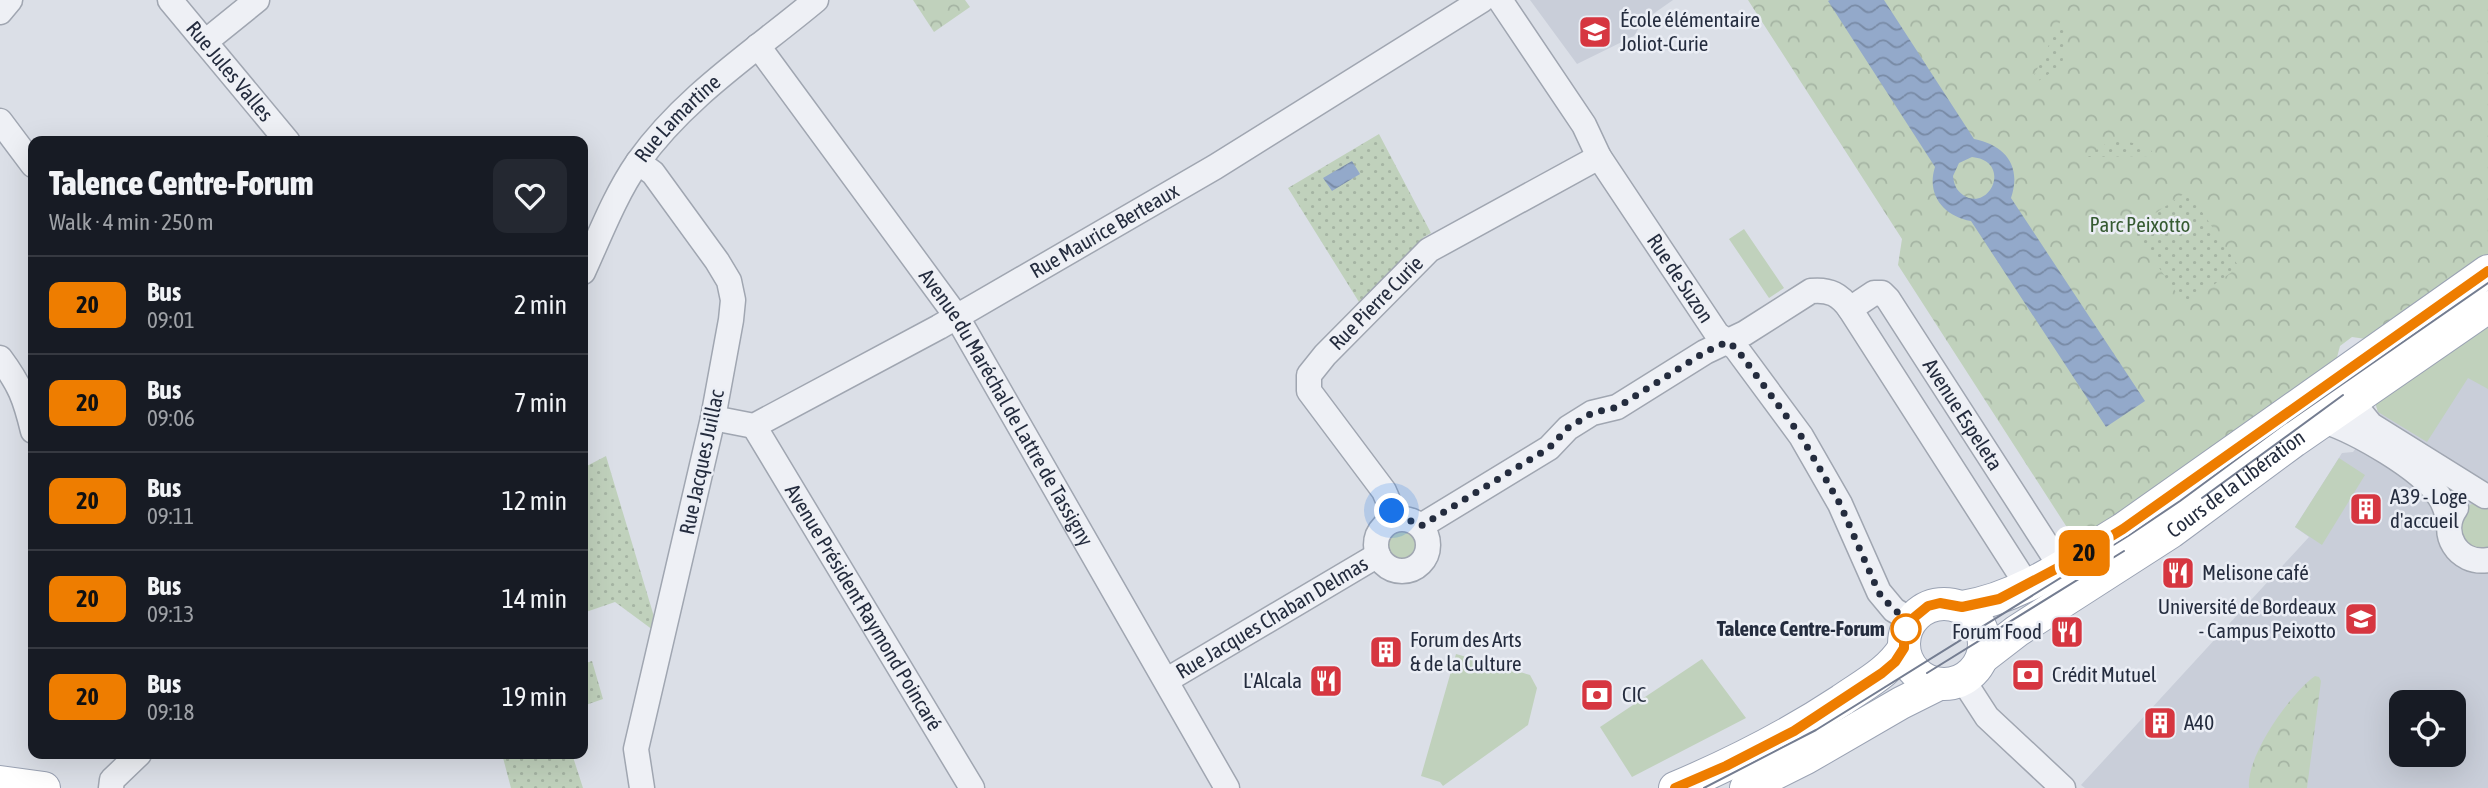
<!DOCTYPE html>
<html lang="en">
<head>
<meta charset="utf-8">
<style>
	:root { --surface:#171b24; --page:#242831; --text:#f1f3f6; --muted:#9ea1a6; --line:#363941 }
	body { margin:0; font-family:"Asap Condensed",sans-serif; background:var(--page); color:var(--text); height:100vh; display:flex; flex-direction:column; font-size:26px; white-space:nowrap }
	* { box-sizing:border-box; margin:0 }
	p { font-size:23px; color:var(--muted) }
	.icon { flex:none; width:38px; height:38px; fill:none; stroke:currentColor; stroke-width:2; stroke-linecap:round; stroke-linejoin:round }
	.map { position:relative; flex:1; overflow:hidden }
	.sheet { position:absolute; left:28px; top:136px; width:560px; height:623px; display:flex; flex-direction:column; background:var(--surface); border-radius:14px; box-shadow:0 7px 28px #0002 }
	.sheet>* { flex:none }
	.badge { padding:0 14px; border-radius:10px; font-size:24px; line-height:46px }
	.tools { position:absolute; left:2389px; top:690px; display:grid; gap:14px }
	.tools a { display:grid; place-items:center; width:77px; height:77px; border-radius:14px; background:var(--surface); box-shadow:0 7px 28px #0002; font-size:35px }
	.you { position:absolute; width:35px; height:35px; margin:-18px; border:5px solid #fff; border-radius:50%; background:#1a73e8; box-shadow:0 0 0 10px #1a73e833 }
	.map>.badge { position:absolute; translate:-50% -50%; box-shadow:0 0 0 4px #fff }
	.round { display:grid; place-items:center; flex:none; width:74px; height:74px; border-radius:14px; background:var(--page) }
	.head { display:flex; align-items:center; justify-content:space-between; height:119px; padding:0 21px }
	h1 { font-size:33px; font-weight:800; line-height:52px }
	ul { padding:0; list-style:none }
	li { display:flex; align-items:center; gap:21px; height:98px; padding:0 21px; border-top:2px solid var(--line) }
	li div { flex:1 }
	li b { display:block; font-size:26px }
	li em { font-style:normal }
	li .badge { min-width:77px; font-weight:700; text-align:center }
	.map>svg:first-child { display:block }
	.built { fill:#c9ced9; fill-rule:evenodd }
	.grass { fill:#c0d1bc }
	.forest { fill:url(#forest-crowns) }
	.garden { fill:url(#garden-dots) }
	.water { fill:url(#water-waves); fill-rule:evenodd }
	.lines { fill:none; stroke-linecap:round; stroke-linejoin:round }
	.minor-casing { stroke:#a0a6b1; stroke-width:27 }
	.major-casing { stroke:#9aa2b3; stroke-width:34 }
	.minor { stroke:#eef0f5; stroke-width:24 }
	.major { stroke:#fff; stroke-width:32 }
	.tram { stroke:#747d91; stroke-width:2 }
	.line-casing { stroke:#fff; stroke-width:16 }
	.line { stroke:#ee7d00; stroke-width:10 }
	.walk { stroke:#242c3e; stroke-width:7; stroke-dasharray:0 12.6 }
	.stop-dot { fill:#fff; stroke:#ee7d00; stroke-width:3.5 }
	.labels { text-anchor:middle; stroke-width:5; stroke-linejoin:round; paint-order:stroke }
	.poi-label { font-size:21px; fill:#242c3e; stroke:#ebeef5; text-anchor:start }
	.street-label { font-size:21px; fill:#242c3e; stroke:#ebeef5 }
	.park-label { font-size:21px; fill:#355a31; stroke:#ebeef5 }
	.stop-label { font-size:21px; font-weight:bold; fill:#242c3e; stroke:#ebeef5; text-anchor:end }
</style>
</head>
<body>
<div class="map">
<svg width="2488" height="788" viewBox="0 0 2488 788">
	<defs>
		<pattern id="forest-crowns" width="20" height="18" patternUnits="userSpaceOnUse" patternTransform="scale(1.75)"><rect width="20" height="18" fill="#c0d1bc"/><path d="M2 6a3 3 0 1 1 6 0M12 15a3 3 0 1 1 6 0" fill="none" stroke="#a5b4a3"/></pattern>
		<pattern id="garden-dots" width="8" height="8" patternUnits="userSpaceOnUse" patternTransform="scale(1.75)"><rect width="8" height="8" fill="#c0d1bc"/><path d="M2 2h.1M6 6h.1" fill="none" stroke="#a5b4a3" stroke-width="1.8" stroke-linecap="round"/></pattern>
		<pattern id="water-waves" width="16" height="10" patternUnits="userSpaceOnUse" patternTransform="scale(1.75)"><rect width="16" height="10" fill="#93a9ca"/><path d="M0 5q4-4 8 0t8 0" fill="none" stroke="#788aa5"/></pattern>
	</defs>
	<rect width="100%" height="100%" fill="#dbdfe7"/>
	<path class="built" d="M1530,0H1673L1653,14L1654,16L1640,26L1634,36L1577,64Z
		M2488,323V788H2085L2081,785L2309,537L2295,527L2342,453L2353,452L2363,439L2378,412L2375,402ZM2401,702H2454V754H2401Z"/>
	<path class="grass" d="M1744,229L1784,288L1769,298L1729,239Z
		M2488,323V389L2468,378L2427,442L2378,412L2375,402Z
		M2339,458L2365,475L2322,545L2295,527Z
		M2476,502H2488V554L2479,555L2456,534L2466,507Z
		M1386 545a17 17 0 1 1 34 0a17 17 0 1 1-34 0Z
		M1456,654L1530,675L1537,688L1528,725L1443,786L1440,782L1421,776Z
		M1702,659L1746,718L1632,777L1600,727Z"/>
	<path class="forest" d="M913,0H965L970,7L934,32Z
		M1748,0H2488V255L2366,339L2352,337L2340,346L2336,361L2079,546L1898,265L1902,239Z
		M2315,676L2319,677L2321,681L2307,788H2249C2246,756 2289,695 2315,676Z"/>
	<path class="garden" d="M2061,20L2068,28L2062,65L2028,88Z
		M1379,134L1431,233L1424,237L1359,302L1288,188Z
		M2113,139L2148,146L2155,156L2086,157Z
		M2188,191L2239,267L2185,305L2132,229Z
		M606,456L655,620L653,630L615,602L583,613V553L587,551L583,535V468Z
		M592,661L603,699L583,706V664Z
		M502,754H572L583,788H511Z"/>
	<path class="water" d="M1830,0H1884L1974,139C2005,145 2022,166 2011,198L2145,401L2106,427L1971,221C1944,216 1926,195 1935,167L1828,1ZM1972,157C2013,161 1990,213 1963,195C1956,190 1954,184 1953,176L1959,163Z
		M1352,161L1360,174L1332,191L1323,178Z"/>
	<g class="lines">
		<defs>
			<g id="minor">
				<path id="s1" d="M170,0L288,142"/>
				<path id="s2" d="M1500,0L1584,125L1599,157L1717,334L1736,348L1801,436L1840,504L1879,592L1894,610L1911,620"/>
				<path d="M0,12L10,0"/>
				<path d="M205,42L257,0"/>
				<path id="s3" d="M758,46L957,317L1227,788"/>
				<path d="M0,121L33,165"/>
				<path d="M638,162L653,173L717,261L729,281L733,300L731,320L713,418L636,749L642,788"/>
				<path id="s4" d="M583,272C600,235 615,195 638,162C685,96 755,51 816,0"/>
				<path d="M0,358C20,385 25,398 33,431"/>
				<path d="M2361,394L2358,409L2371,425L2485,496"/>
				<path id="s5" d="M713,418L754,426L939,327L1215,167L1482,0"/>
				<path d="M2324,421C2357,432 2420,468 2439,496C2445,504 2447,513 2449,522"/>
				<path id="s6" d="M754,426L972,788"/>
				<path d="M2456,508C2438,533 2458,565 2488,560"/>
				<circle cx="1402" cy="545" r="26"/>
				<path id="s7" d="M1396,519L1384,491L1309,391V375L1325,355L1429,250L1599,157"/>
				<path d="M1421,526L1549,448L1568,428L1592,413L1617,407L1705,352L1745,333L1811,291C1830,289 1840,295 1850,309"/>
				<path id="s8" d="M2018,589L2022,581L2020,574L1850,309L1874,293H1882L1888,299L2053,555L2060,561L2069,562"/>
				<path id="s9" d="M1167,680L1378,555"/>
				<path d="M1963,680L1987,717L2063,788"/>
				<path d="M111,788L112,780L139,754"/>
			</g>
			<g id="major">
				<circle cx="1944" cy="644" r="40"/>
				<path d="M1962,607C2021,598 2073,559 2123,529L2488,271"/>
				<path id="s10" d="M1982,658L2017,631L2171,532L2294,441L2488,307"/>
				<path d="M0,782L44,788"/>
				<path d="M1675,788C1734,763 1789,735 1842,700C1865,684 1889,672 1904,648"/>
				<path d="M1746,788L1806,758L1901,703L1939,684"/>
			</g>
		</defs>
		<use href="#minor" class="minor-casing"/>
		<use href="#major" class="major-casing"/>
		<use href="#minor" class="minor"/>
		<use href="#major" class="major"/>
		<path class="tram" d="M2202,498L2343,395
			M1927,673L2124,551
			M1704,788L1816,730L2128,536L2180,501L2283,425L2488,283"/>
	</g>
	<g class="lines">
		<defs>
			<path id="line" d="M1675,788L1726,766L1794,731L1882,673L1895,662L1904,648V638L1911,620L1928,606L1940,603L1962,607L1999,599L2069,562L2123,529L2488,271"/>
		</defs>
		<use href="#line" class="line-casing"/>
		<use href="#line" class="line"/>
		<path class="walk" d="M1392,511L1395,519L1405,518L1421,526L1549,448L1568,428L1592,413L1618,407L1705,352L1727,342L1736,348L1801,436L1840,504L1879,593L1894,610L1911,620L1906,629"/>
	</g>
	<defs>
		<symbol id="school-square" viewBox="-11 -11 22 22"><rect x="-9" y="-9" width="18" height="18" rx="4" fill="#d63640" stroke="#ebeef5"/><path d="M0-5L7-2L0 1L-7-2ZM-4 1L0 2.5L4 1V4Q0 6-4 4Z" fill="#fff"/></symbol>
		<symbol id="building-square" viewBox="-11 -11 22 22"><rect x="-9" y="-9" width="18" height="18" rx="4" fill="#d63640" stroke="#ebeef5"/><path d="M-4-6H4V6H1V3H-1V6H-4ZM-2.5-4.3h1.7v1.8h-1.7ZM.8-4.3h1.7v1.8H.8ZM-2.5-1h1.7V.8h-1.7ZM.8-1h1.7V.8H.8Z" fill="#fff"/></symbol>
		<symbol id="restaurant-square" viewBox="-11 -11 22 22"><rect x="-9" y="-9" width="18" height="18" rx="4" fill="#d63640" stroke="#ebeef5"/><path d="M-5-6h1v4h1v-4h1v4h1v-4h1v5L-1.5 .5V6h-2V.5L-5-1ZM5-6V6H3V1.5H1.5Q1.5-4 5-6Z" fill="#fff"/></symbol>
		<symbol id="university-square" viewBox="-11 -11 22 22"><rect x="-9" y="-9" width="18" height="18" rx="4" fill="#d63640" stroke="#ebeef5"/><path d="M0-5L7-2L0 1L-7-2ZM-4 1L0 2.5L4 1V4Q0 6-4 4Z" fill="#fff"/></symbol>
		<symbol id="bank-square" viewBox="-11 -11 22 22"><rect x="-9" y="-9" width="18" height="18" rx="4" fill="#d63640" stroke="#ebeef5"/><path d="M-6-4H6V4H-6ZM0-2.3a2.3 2.3 0 1 0 0 4.6a2.3 2.3 0 1 0 0-4.6Z" fill="#fff"/></symbol>
	</defs>
	<g fill-rule="evenodd">
		<use href="#school-square" x="1576" y="13" width="38" height="38"/>
		<use href="#building-square" x="2347" y="490" width="38" height="38"/>
		<use href="#restaurant-square" x="2159" y="554" width="38" height="38"/>
		<use href="#university-square" x="2342" y="600" width="38" height="38"/>
		<use href="#restaurant-square" x="2048" y="613" width="38" height="38"/>
		<use href="#building-square" x="1367" y="633" width="38" height="38"/>
		<use href="#bank-square" x="2009" y="656" width="38" height="38"/>
		<use href="#restaurant-square" x="1307" y="662" width="38" height="38"/>
		<use href="#bank-square" x="1578" y="676" width="38" height="38"/>
		<use href="#building-square" x="2141" y="704" width="38" height="38"/>
	</g>
	<circle class="stop-dot" cx="1906" cy="629" r="14"/>
	<g class="labels">
		<g class="poi-label">
			<text x="1620" y="27">École élémentaire<tspan x="1620" dy="24">Joliot-Curie</tspan></text>
			<text x="2390" y="504">A39 - Loge<tspan x="2390" dy="24">d'accueil</tspan></text>
			<text x="2202" y="580">Melisone café</text>
			<text x="2336" y="614" text-anchor="end">Université de Bordeaux<tspan x="2336" dy="24">- Campus Peixotto</tspan></text>
			<text x="2042" y="639" text-anchor="end">Forum Food</text>
			<text x="1410" y="647">Forum des Arts<tspan x="1410" dy="24">&amp; de la Culture</tspan></text>
			<text x="2052" y="682">Crédit Mutuel</text>
			<text x="1302" y="688" text-anchor="end">L'Alcala</text>
			<text x="1622" y="702">CIC</text>
			<text x="2184" y="730">A40</text>
		</g>
		<g class="street-label">
			<text dy="7" stroke="none"><textPath href="#s1" startOffset="93">Rue Jules Valles</textPath></text>
			<text dy="7" stroke="none"><textPath href="#s4" startOffset="182">Rue Lamartine</textPath></text>
			<text dy="7" stroke="none"><textPath href="#s5" startOffset="443">Rue Maurice Berteaux</textPath></text>
			<text dy="7" stroke="none"><textPath href="#s2" startOffset="332">Rue de Suzon</textPath></text>
			<text dy="7" stroke="none"><textPath href="#s7" startOffset="270">Rue Pierre Curie</textPath></text>
			<text dy="7" stroke="none"><textPath href="#s3" startOffset="439">Avenue du Maréchal de Lattre de Tassigny</textPath></text>
			<text dy="7" stroke="none"><textPath href="#s8" startOffset="514">Avenue Espeleta</textPath></text>
			<text transform="translate(702 462) rotate(-78)" y="7">Rue Jacques Juillac</text>
			<text dy="7" stroke="none"><textPath href="#s10" startOffset="308">Cours de la Libération</textPath></text>
			<text dy="7" stroke="none"><textPath href="#s6" startOffset="212">Avenue Président Raymond Poincaré</textPath></text>
			<text dy="7" stroke="none"><textPath href="#s9" startOffset="122">Rue Jacques Chaban Delmas</textPath></text>
		</g>
		<g class="park-label">
			<text x="2140" y="232">Parc Peixotto</text>
		</g>
		<g class="stop-label">
			<text x="1885" y="636">Talence Centre-Forum</text>
		</g>
	</g>
</svg>
<div class="tools">
<a><svg class="icon" aria-label="locate" viewBox="0 0 24 24"><circle cx="12" cy="12" r="6"/><path d="M12 2v4M12 18v4M2 12h4M18 12h4"/></svg></a>
</div>
<div class="you" style="left:1392px;top:511px"></div>
<b class="badge" style="left:2084px;top:553px;background:#ee7d00;color:#111">20</b>
<section class="sheet">
<div class="head"><div><h1>Talence Centre-Forum</h1><p>Walk · 4 min · 250 m</p></div><a class="round"><svg class="icon" aria-label="heart" viewBox="0 0 24 24"><path d="M12 20l-8-8c-3-5 5-10 8-4 3-6 11-1 8 4z"/></svg></a></div>
<ul>
<li><span class="badge" style="background:#ee7d00;color:#111">20</span><div><b>Bus</b><p>09:01</p></div><em>2 min</em></li>
<li><span class="badge" style="background:#ee7d00;color:#111">20</span><div><b>Bus</b><p>09:06</p></div><em>7 min</em></li>
<li><span class="badge" style="background:#ee7d00;color:#111">20</span><div><b>Bus</b><p>09:11</p></div><em>12 min</em></li>
<li><span class="badge" style="background:#ee7d00;color:#111">20</span><div><b>Bus</b><p>09:13</p></div><em>14 min</em></li>
<li><span class="badge" style="background:#ee7d00;color:#111">20</span><div><b>Bus</b><p>09:18</p></div><em>19 min</em></li>
</ul>
</section>
</div>
</body>
</html>
